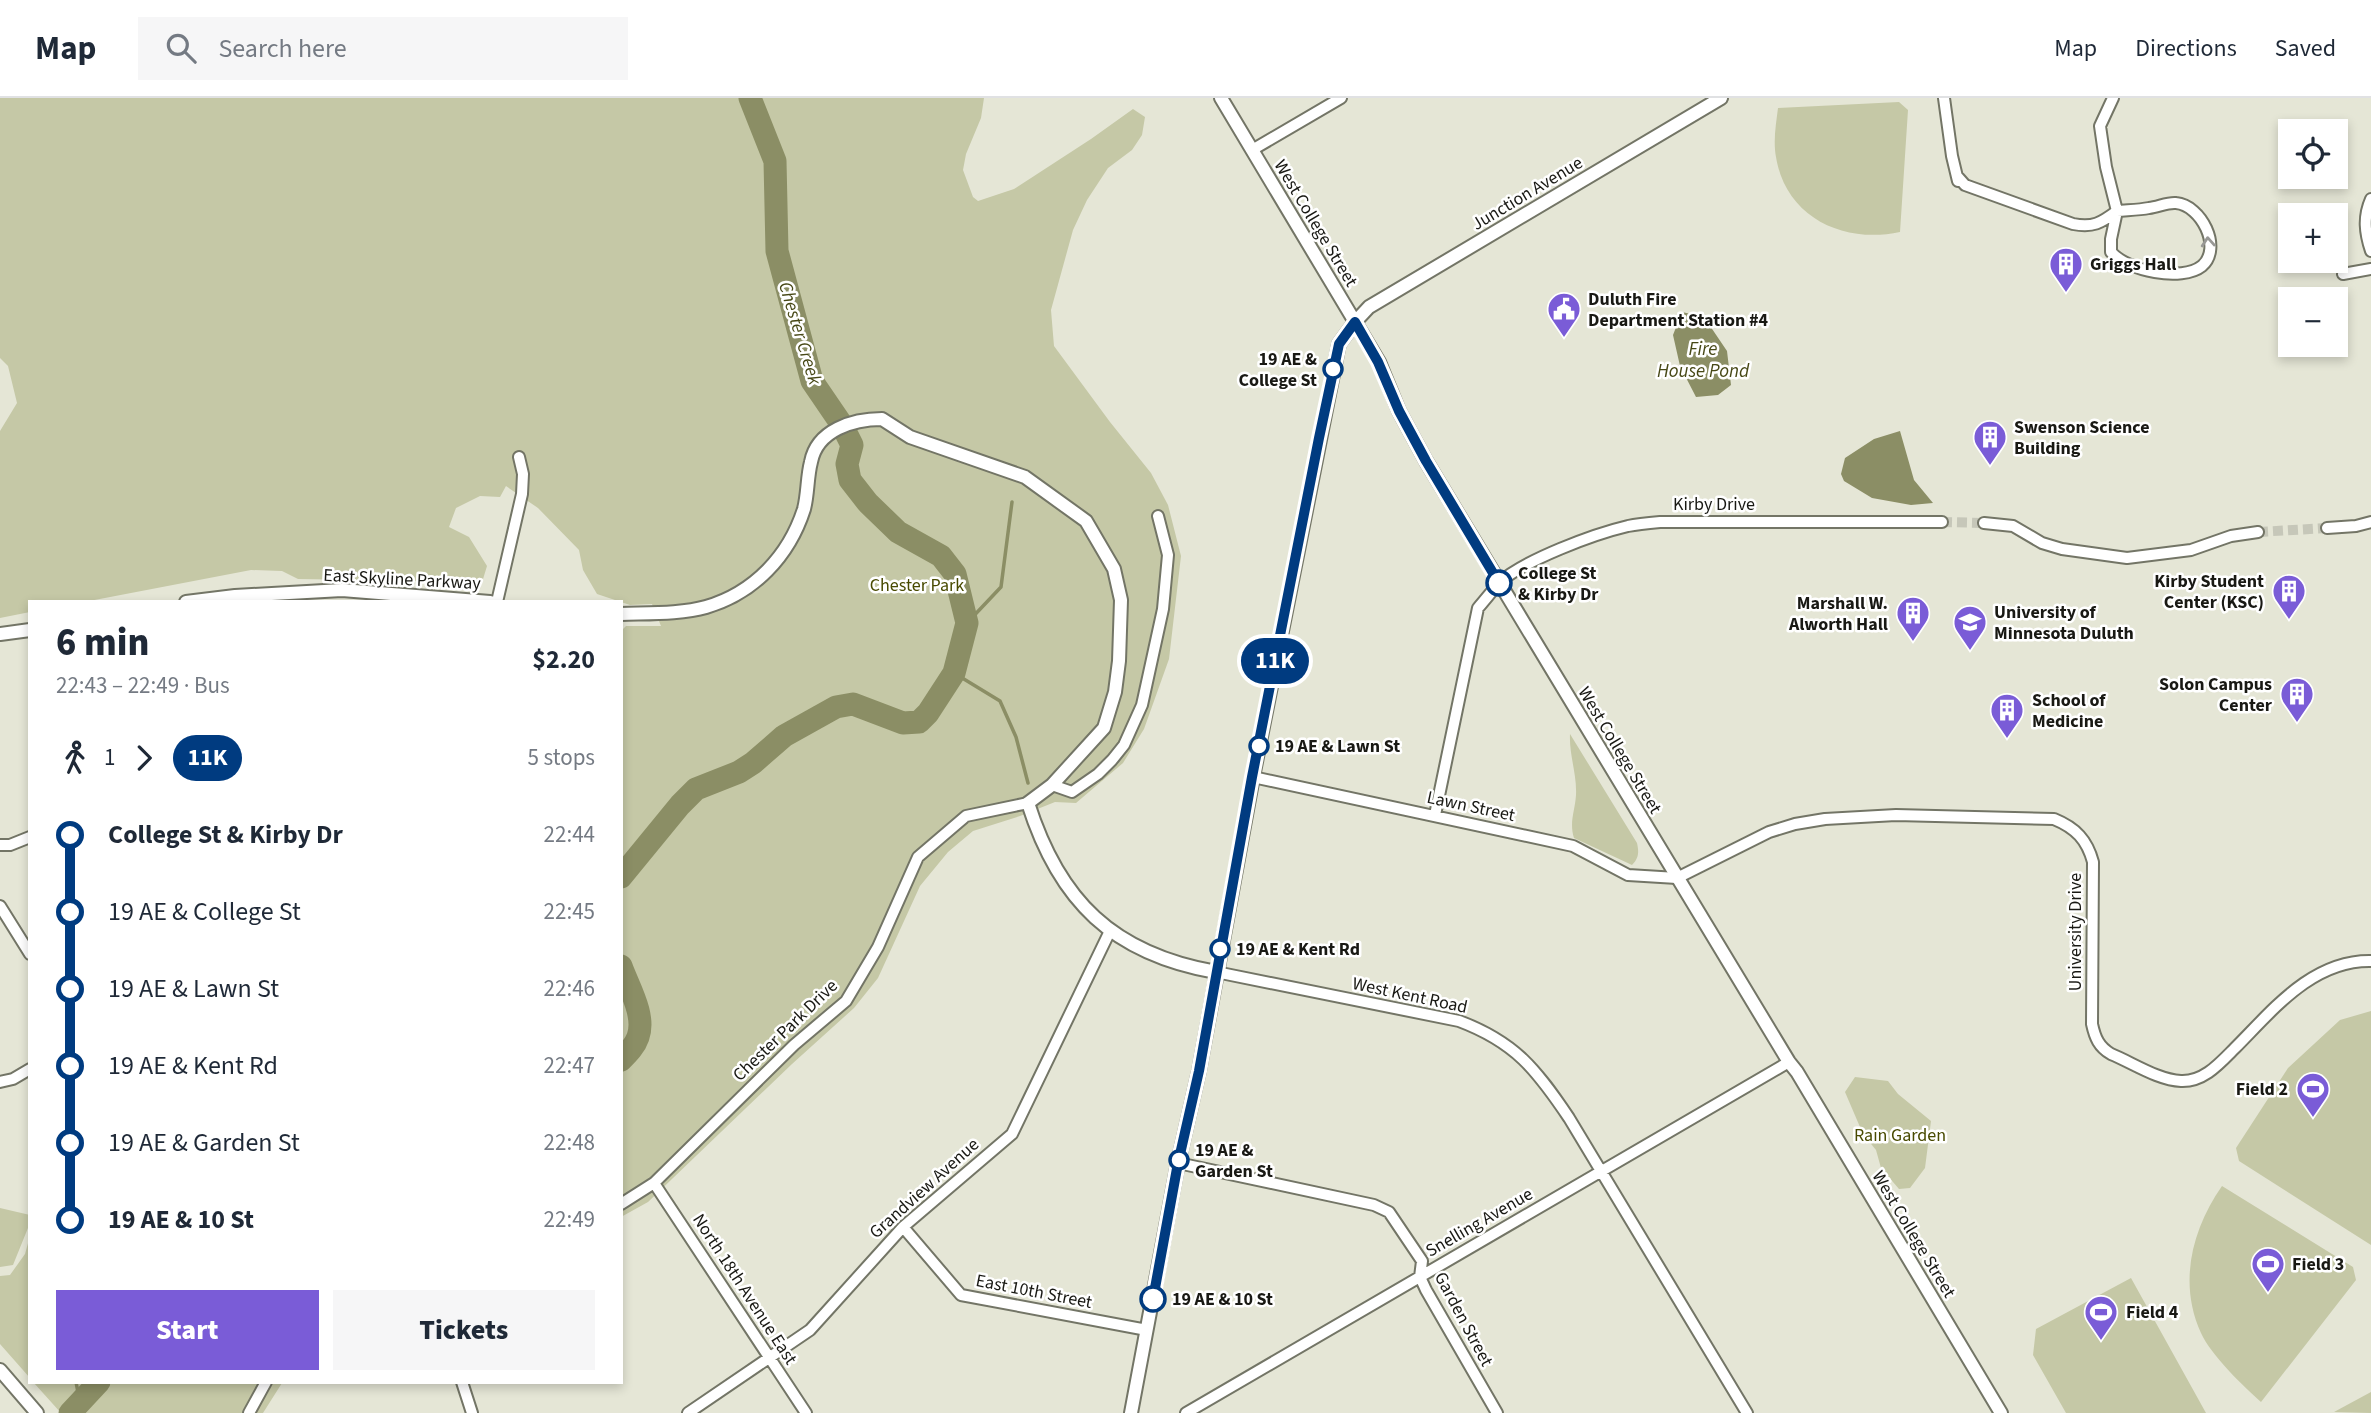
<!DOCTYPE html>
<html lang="en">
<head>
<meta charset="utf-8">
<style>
	:root { --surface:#fff; --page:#f6f6f7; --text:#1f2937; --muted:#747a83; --line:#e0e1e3; --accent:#7a5cd7 }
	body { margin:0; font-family:"Source Sans 3",sans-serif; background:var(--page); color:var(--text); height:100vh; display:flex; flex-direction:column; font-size:26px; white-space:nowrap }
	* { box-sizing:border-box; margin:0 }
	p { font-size:23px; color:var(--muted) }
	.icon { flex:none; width:38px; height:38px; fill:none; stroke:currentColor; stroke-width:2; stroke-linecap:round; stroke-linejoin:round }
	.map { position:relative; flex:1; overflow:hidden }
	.drawer { position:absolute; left:28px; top:502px; width:595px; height:784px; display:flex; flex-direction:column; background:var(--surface); border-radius:0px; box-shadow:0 4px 10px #0003 }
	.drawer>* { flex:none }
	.badge { padding:0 14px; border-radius:23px; font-size:24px; line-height:46px }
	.buttons { position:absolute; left:2278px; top:21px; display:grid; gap:14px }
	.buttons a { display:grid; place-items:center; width:70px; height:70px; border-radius:0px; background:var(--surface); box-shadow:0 4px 10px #0003; font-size:35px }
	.map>.badge { position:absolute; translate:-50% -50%; box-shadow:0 0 0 4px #fff }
	.legs { display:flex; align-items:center; gap:10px; height:77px; padding:0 28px; font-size:23px }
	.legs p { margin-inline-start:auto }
	.headline { display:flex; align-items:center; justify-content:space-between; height:119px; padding:0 28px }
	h1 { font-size:38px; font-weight:800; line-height:52px }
	.cta { display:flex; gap:14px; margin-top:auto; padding:14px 28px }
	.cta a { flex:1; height:80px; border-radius:0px; background:var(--accent); color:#fff; font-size:28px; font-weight:800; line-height:80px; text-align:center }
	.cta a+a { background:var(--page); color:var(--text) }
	ul { padding:0 28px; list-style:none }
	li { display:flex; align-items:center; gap:24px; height:77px; font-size:26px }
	li i { display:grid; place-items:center; width:10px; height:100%; margin:0 9px; background:currentColor }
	li i::after { content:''; width:18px; height:18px; margin:-9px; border:5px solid; border-radius:50%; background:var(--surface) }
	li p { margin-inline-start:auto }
	li:first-child i { background:linear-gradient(#0000 50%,currentColor 0) }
	li:last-child i { background:linear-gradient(currentColor 50%,#0000 0) }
	header { display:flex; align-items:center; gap:42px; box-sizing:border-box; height:98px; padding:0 35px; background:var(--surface); border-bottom:2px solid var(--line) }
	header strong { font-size:33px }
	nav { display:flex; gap:38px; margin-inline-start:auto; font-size:24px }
	.search { width:490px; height:63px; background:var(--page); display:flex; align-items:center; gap:18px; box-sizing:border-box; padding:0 24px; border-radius:0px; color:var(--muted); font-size:26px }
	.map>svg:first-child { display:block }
	.green { fill:#c5c8a6 }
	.water { fill:#8b8e65 }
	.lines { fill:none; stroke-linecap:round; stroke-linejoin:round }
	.stream { stroke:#8b8e65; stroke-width:3.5 }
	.river { stroke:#8b8e65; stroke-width:23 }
	.minor-tunnel { stroke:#c6c7b9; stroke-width:10; stroke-dasharray:10 5; stroke-linecap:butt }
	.minor-casing { stroke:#737566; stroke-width:14 }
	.tertiary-casing { stroke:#737566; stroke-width:16 }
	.minor { stroke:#fff; stroke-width:10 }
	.tertiary { stroke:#fff; stroke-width:12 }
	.oneway { stroke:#989895 }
	.line-1-casing { stroke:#fff; stroke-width:16 }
	.line-1 { stroke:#003b80; stroke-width:10 }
	.stop-1-dot { fill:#fff; stroke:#003b80; stroke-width:3.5 }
	.labels { text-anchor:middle; stroke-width:5; stroke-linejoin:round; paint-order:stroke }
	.street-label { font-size:18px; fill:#191914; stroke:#fff }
	.poi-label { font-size:18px; font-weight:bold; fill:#191914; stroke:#fff; text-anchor:start }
	.stop-label { font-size:18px; font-weight:bold; fill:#191914; stroke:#fff; text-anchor:start }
	.park-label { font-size:18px; fill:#484a00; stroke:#fff }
	.water-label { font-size:19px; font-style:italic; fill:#474816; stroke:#fff }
</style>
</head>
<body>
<header>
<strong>Map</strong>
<div class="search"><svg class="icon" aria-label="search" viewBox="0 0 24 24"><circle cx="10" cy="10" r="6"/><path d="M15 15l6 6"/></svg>Search here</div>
<nav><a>Map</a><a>Directions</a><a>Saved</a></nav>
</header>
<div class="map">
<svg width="2371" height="1315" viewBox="0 0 2371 1315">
	<rect width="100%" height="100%" fill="#e5e6d6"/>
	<path class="green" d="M0,0H984L981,20L966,56L963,72L973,99L978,103L1014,91L1091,41L1133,11L1145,19L1142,37L1132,52L1108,70L1087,102L1073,132L1051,212L1054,248L1110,324L1151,375L1168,407L1181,458L1169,561L1144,631L1123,665L1076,705L1055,704L1020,718L973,733L948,754L920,788L878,880L854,910L792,966L648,1104L621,1119V533L626,528H661L652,506L630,507L597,496L583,472L579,452L538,410L506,388L500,399L480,398L456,410L449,429L469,439L487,468L480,491L423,483L298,481L282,473L251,472L84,504H30V514L0,520V333L17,305L8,268L0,260Z
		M1899,4L1908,12L1900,134C1844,146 1786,120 1776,59C1773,43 1776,26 1778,10Z
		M1570,636L1637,745C1639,754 1639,760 1632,767L1574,740C1569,724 1575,713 1576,697C1577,676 1569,657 1570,636Z
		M2371,913V1147L2239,1063L2236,1050L2288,970L2340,922Z
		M1855,979L1888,983L1898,996L1931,1023L1925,1070L1910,1090L1899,1091L1881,1070L1876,1052L1863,1036L1845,994Z
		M2222,1088L2353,1169L2356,1182L2261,1304C2243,1288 2211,1257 2201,1235C2178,1185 2192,1131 2222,1088Z
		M0,1110L30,1117V1125L13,1167L0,1169Z
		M30,1138V1280L0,1246V1178L10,1177L25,1156Z
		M2131,1180L2206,1315H2066L2033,1257L2036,1231Z
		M34,1285H282L263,1315H61Z
		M2371,1294V1315L2334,1314Z"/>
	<path class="water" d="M1682,214L1704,219L1727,253L1731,287L1718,297L1696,299L1680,268L1673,237Z
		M1900,333L1914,382L1933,405L1911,407L1872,400L1844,383L1841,376L1845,360L1874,341Z"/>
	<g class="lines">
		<path class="stream" d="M967,525L1001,489L1012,404
			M954,575L1000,603L1016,639L1028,685
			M76,1284L80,1305"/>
		<path class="river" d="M621,779L680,707L696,691L739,674L753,665L784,638L836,609L853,606L903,625L919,624L928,615L954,575L967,525L955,476L941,458L898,434L868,405L850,382L847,366L852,347L842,327L812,283L777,153L775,63L750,0
			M621,868C628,888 646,917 638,939C635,948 628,955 621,962
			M70,1315L99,1284"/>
		<path class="minor-tunnel" d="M1942,424L1984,425
			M2258,434L2327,430"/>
		<defs>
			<path id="minor" d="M1944,0L1952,58L1958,83
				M2113,0L2100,28L2106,69L2117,113L2111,141V154C2127,173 2182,184 2202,168C2223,150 2201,107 2176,105C2168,104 2158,109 2149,110C2139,112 2128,112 2117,113
				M1252,52L1341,0
				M1957,78L1965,87L2073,126C2093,130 2101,125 2117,113
				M2371,101C2363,119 2365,135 2371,153
				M2343,176L2371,171
				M1984,425L2013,428L2042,445L2062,451L2127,460L2191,452L2231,438L2258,434
				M2327,430L2356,428L2371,424
				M497,504L522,396L523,376L519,359
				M1253,679L1573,748L1628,777L1677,780L1769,734L1795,726L1825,721L1896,717L2054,721C2076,730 2087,742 2093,764L2092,926C2095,940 2099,949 2111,956C2133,965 2158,982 2181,983C2204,984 2220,965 2235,950C2273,912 2312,862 2371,863
				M1052,687L1072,694L1098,676L1112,662L1124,647L1142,607L1163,511L1168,457L1158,418
				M1435,717L1478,510C1485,502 1492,493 1499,485C1524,462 1594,436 1628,428C1638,426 1649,425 1660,424H1942
				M0,747H10L30,739
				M0,808L30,856
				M1216,874L1459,923C1515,944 1536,971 1569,1020L1747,1315
				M0,984L13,981L30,971
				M1178,1065L1374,1107L1389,1114L1422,1163L1420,1179L1426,1192L1497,1315
				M654,1085L806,1315
				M621,1106L654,1085L794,947L846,903L878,849L918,759L966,718L1028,705
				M903,1129L961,1197L1147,1232
				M462,1284L472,1315
				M249,1315L266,1284
				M688,1315L810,1232L903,1129L1012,1036L1110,833
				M1186,1315L1789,964"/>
			<path id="tertiary" d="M1221,0L1379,264L1399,313L1426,363L1789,964L1797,974L2001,1315
				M186,504L235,498L342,492L490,504
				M621,516C647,515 682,516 706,509C754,495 789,458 804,411C808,396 807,379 811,364C817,332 853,321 882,321L910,339L1025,379L1086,423L1114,471L1121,502L1119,563L1115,594L1104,630L1052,687L1028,705C1059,803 1113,856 1216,874
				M0,536L30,532
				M0,1272L37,1315
				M1131,1315L1178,1065L1199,973L1253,679L1339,246L1355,224L1369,209L1721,0"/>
		</defs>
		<use href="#minor" class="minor-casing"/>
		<use href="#tertiary" class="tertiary-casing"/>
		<use href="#minor" class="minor"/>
		<use href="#tertiary" class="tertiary"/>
	</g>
	<defs><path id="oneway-chevron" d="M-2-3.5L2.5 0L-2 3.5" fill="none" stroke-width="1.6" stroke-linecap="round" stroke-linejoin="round" transform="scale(1.75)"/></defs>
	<use class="oneway" href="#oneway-chevron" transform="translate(2208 144) rotate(-94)"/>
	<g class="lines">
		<defs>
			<path id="line-1" d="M1153,1201L1178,1065L1199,973L1252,679L1319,340L1339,246L1355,224L1378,264L1399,313L1426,363L1499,485"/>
		</defs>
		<use href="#line-1" class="line-1-casing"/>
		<use href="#line-1" class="line-1"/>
	</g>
	<defs>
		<symbol id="building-pin" viewBox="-11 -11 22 30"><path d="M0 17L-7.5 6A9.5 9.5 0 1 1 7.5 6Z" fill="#7a5cd7" stroke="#fff"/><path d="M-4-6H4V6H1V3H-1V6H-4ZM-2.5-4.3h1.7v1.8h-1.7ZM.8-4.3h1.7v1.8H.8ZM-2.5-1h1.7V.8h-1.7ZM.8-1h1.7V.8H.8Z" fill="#fff"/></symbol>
		<symbol id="civic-pin" viewBox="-11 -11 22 30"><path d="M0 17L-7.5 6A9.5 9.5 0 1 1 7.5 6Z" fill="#7a5cd7" stroke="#fff"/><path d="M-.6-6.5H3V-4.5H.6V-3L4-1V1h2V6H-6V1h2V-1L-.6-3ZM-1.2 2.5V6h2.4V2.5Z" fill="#fff"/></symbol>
		<symbol id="university-pin" viewBox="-11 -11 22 30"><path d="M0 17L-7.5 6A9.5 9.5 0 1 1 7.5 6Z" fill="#7a5cd7" stroke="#fff"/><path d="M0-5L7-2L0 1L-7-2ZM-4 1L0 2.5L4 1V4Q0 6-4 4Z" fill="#fff"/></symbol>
		<symbol id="stadium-pin" viewBox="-11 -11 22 30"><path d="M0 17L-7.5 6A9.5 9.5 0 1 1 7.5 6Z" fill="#7a5cd7" stroke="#fff"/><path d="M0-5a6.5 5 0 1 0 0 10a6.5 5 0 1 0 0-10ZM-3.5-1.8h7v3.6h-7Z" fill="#fff"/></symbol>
	</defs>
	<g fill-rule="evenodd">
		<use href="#building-pin" x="2047" y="147" width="38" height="52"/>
		<use href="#civic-pin" x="1545" y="192" width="38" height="52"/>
		<use href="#building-pin" x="1971" y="320" width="38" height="52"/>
		<use href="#building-pin" x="2270" y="474" width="38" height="52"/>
		<use href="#building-pin" x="1894" y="496" width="38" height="52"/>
		<use href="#university-pin" x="1951" y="505" width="38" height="52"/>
		<use href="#building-pin" x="2278" y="577" width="38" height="52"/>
		<use href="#building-pin" x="1988" y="593" width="38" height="52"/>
		<use href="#stadium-pin" x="2294" y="972" width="38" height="52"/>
		<use href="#stadium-pin" x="2249" y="1147" width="38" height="52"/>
		<use href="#stadium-pin" x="2082" y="1195" width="38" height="52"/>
	</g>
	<g class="stop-1-dot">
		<circle cx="1333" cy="271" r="9"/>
		<circle cx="1499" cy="485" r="12"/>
		<circle cx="1259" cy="648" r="9"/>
		<circle cx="1220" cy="851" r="9"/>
		<circle cx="1179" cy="1062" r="9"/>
		<circle cx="1153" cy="1201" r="12"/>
	</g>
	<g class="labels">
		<g class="street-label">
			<text transform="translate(1527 95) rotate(-31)" y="6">Junction Avenue</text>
			<text transform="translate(1316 125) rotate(59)" y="6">West College Street</text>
			<text x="1714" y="412">Kirby Drive</text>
			<text transform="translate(402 481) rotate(3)" y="6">East Skyline Parkway</text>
			<text transform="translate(1620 652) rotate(59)" y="6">West College Street</text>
			<text transform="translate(1471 708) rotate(12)" y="6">Lawn Street</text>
			<text transform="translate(2075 834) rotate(-90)" y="6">University Drive</text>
			<text transform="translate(1410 897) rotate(12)" y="6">West Kent Road</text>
			<text transform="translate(785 932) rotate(-44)" y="6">Chester Park Drive</text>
			<text transform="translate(924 1090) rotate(-42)" y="6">Grandview Avenue</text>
			<text transform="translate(1479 1124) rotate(-30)" y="6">Snelling Avenue</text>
			<text transform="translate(1914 1136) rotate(59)" y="6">West College Street</text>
			<text transform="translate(745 1191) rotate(57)" y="6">North 18th Avenue East</text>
			<text transform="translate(1034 1193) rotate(11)" y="6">East 10th Street</text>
			<text transform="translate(1464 1221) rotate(62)" y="6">Garden Street</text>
		</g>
		<g class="poi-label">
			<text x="2090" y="172">Griggs Hall</text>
			<text x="1588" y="207">Duluth Fire<tspan x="1588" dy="21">Department Station #4</tspan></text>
			<text x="2014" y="335">Swenson Science<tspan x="2014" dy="21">Building</tspan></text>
			<text x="2264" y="489" text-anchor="end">Kirby Student<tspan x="2264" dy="21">Center (KSC)</tspan></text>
			<text x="1888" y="511" text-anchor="end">Marshall W.<tspan x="1888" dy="21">Alworth Hall</tspan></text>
			<text x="1994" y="520">University of<tspan x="1994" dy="21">Minnesota Duluth</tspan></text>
			<text x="2272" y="592" text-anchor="end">Solon Campus<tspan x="2272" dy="21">Center</tspan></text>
			<text x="2032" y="608">School of<tspan x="2032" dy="21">Medicine</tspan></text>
			<text x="2288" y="997" text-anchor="end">Field 2</text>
			<text x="2292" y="1172">Field 3</text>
			<text x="2126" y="1220">Field 4</text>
		</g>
		<g class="stop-label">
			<text x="1317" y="267" text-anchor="end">19 AE &amp;<tspan x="1317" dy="21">College St</tspan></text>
			<text x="1518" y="481">College St<tspan x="1518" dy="21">&amp; Kirby Dr</tspan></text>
			<text x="1275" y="654">19 AE &amp; Lawn St</text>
			<text x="1236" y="857">19 AE &amp; Kent Rd</text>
			<text x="1195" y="1058">19 AE &amp;<tspan x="1195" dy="21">Garden St</tspan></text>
			<text x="1172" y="1207">19 AE &amp; 10 St</text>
		</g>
		<g class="park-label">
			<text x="917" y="493">Chester Park</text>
			<text x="1900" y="1043">Rain Garden</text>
		</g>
		<g class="water-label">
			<text transform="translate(801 235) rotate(73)" y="7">Chester Creek</text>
			<text x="1703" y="257">Fire<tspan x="1703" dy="22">House Pond</tspan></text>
		</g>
	</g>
</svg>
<div class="buttons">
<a><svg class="icon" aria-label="locate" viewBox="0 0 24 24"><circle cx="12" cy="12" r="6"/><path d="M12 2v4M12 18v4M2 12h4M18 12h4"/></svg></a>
<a>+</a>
<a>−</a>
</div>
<b class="badge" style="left:1275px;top:563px;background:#003b80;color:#fff">11K</b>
<section class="drawer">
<div class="headline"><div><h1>6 min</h1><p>22:43 – 22:49 · Bus</p></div><b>$2.20</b></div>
<div class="legs"><svg class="icon" aria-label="walk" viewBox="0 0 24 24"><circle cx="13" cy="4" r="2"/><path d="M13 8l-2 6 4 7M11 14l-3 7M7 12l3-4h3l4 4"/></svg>1<svg class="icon" aria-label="forward" viewBox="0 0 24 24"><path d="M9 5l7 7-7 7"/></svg><b class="badge" style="background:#003b80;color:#fff">11K</b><p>5 stops</p></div>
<ul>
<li><i style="color:#003b80"></i><b>College St &amp; Kirby Dr</b><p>22:44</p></li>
<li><i style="color:#003b80"></i><span>19 AE &amp; College St</span><p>22:45</p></li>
<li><i style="color:#003b80"></i><span>19 AE &amp; Lawn St</span><p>22:46</p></li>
<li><i style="color:#003b80"></i><span>19 AE &amp; Kent Rd</span><p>22:47</p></li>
<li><i style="color:#003b80"></i><span>19 AE &amp; Garden St</span><p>22:48</p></li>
<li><i style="color:#003b80"></i><b>19 AE &amp; 10 St</b><p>22:49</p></li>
</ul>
<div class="cta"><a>Start</a><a>Tickets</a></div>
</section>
</div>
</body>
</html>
